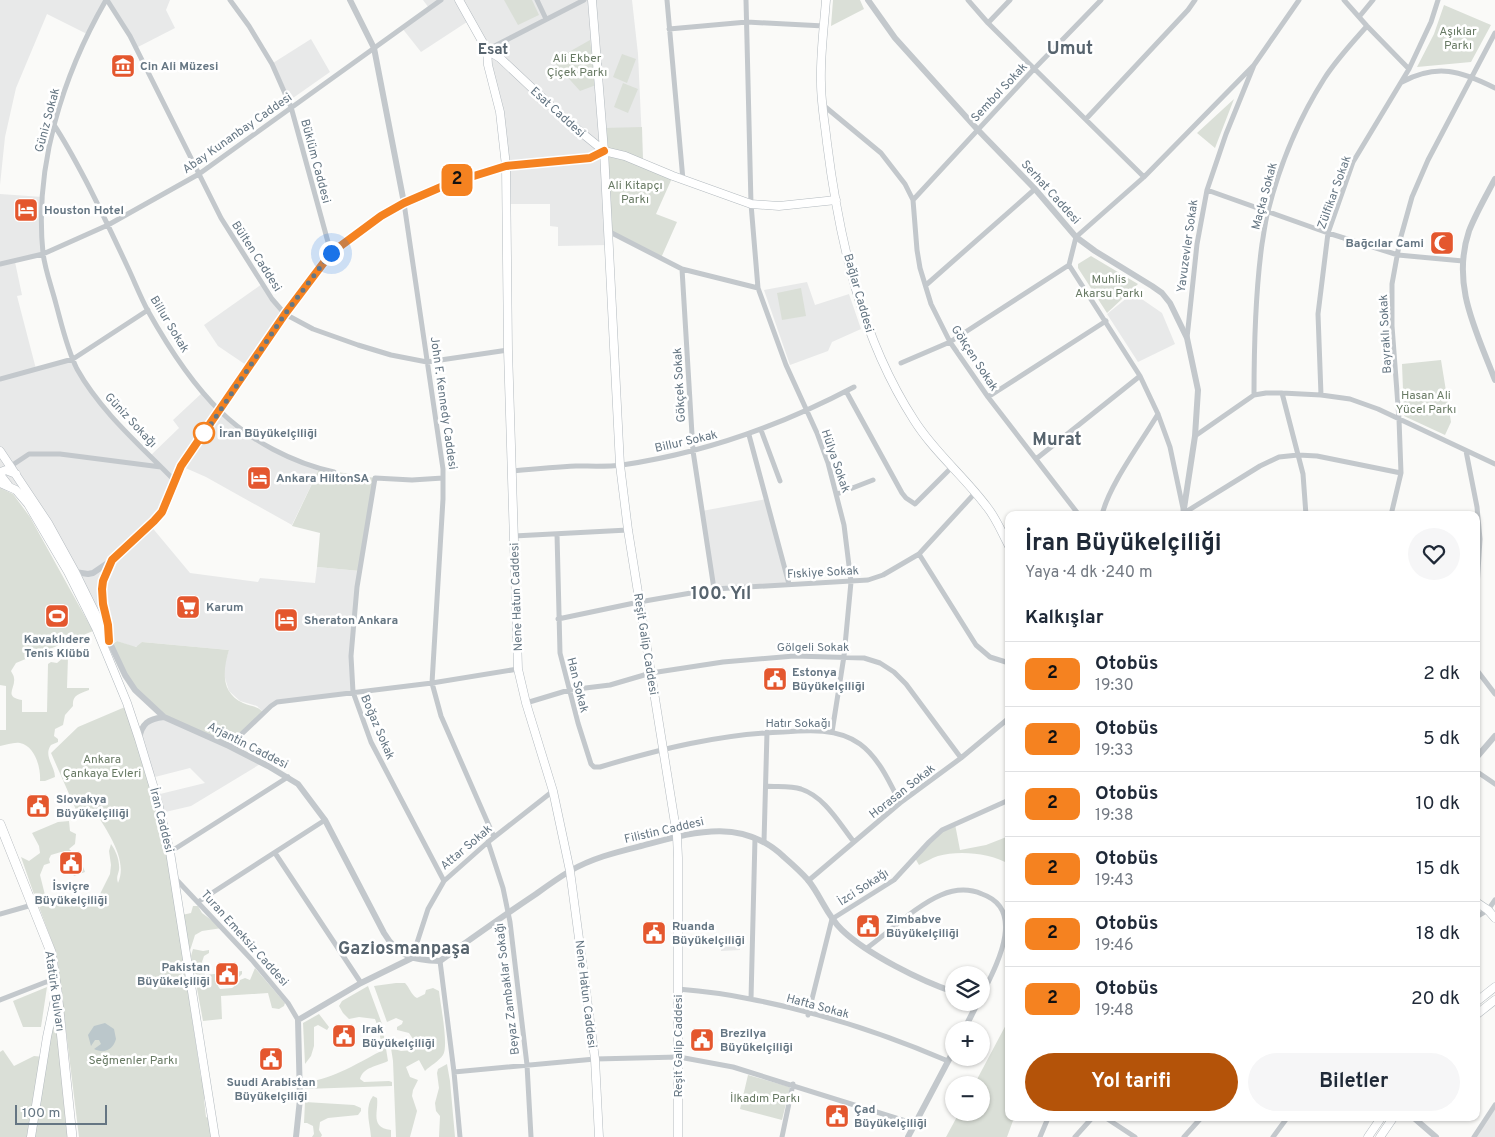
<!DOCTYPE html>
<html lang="tr">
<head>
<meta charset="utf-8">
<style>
	:root { --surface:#fff; --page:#f6f6f7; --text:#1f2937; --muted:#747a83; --line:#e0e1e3; --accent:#b45309 }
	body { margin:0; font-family:Overpass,sans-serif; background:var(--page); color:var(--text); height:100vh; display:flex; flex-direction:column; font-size:19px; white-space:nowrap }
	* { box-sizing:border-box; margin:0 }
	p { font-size:16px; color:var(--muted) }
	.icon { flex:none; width:28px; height:28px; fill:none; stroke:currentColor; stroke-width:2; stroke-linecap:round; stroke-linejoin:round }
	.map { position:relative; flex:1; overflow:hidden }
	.panel { position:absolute; left:1005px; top:511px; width:475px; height:610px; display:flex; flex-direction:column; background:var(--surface); border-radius:10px; box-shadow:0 1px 4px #0004 }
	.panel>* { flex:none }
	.badge { padding:0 10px; border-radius:8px; font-size:18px; line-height:32px }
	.fabs { position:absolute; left:945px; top:966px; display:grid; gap:10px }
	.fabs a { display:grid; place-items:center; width:45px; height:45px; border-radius:50%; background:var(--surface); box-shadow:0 1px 4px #0004; font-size:25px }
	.scale { position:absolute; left:15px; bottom:12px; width:92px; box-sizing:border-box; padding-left:5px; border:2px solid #657683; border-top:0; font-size:14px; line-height:18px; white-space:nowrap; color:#657683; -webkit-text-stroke:4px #fff; paint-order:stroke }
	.you { position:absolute; width:25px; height:25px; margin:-12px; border:4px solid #fff; border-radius:50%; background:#1a73e8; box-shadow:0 0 0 8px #1a73e833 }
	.map>.badge { position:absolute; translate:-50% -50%; box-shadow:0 0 0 2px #fff }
	h2 { padding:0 20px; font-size:19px; line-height:45px }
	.round { display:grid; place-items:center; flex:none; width:52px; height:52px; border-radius:26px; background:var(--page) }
	.head { display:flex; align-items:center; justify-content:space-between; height:85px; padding:0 20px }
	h1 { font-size:24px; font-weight:700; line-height:38px }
	.cta { display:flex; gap:10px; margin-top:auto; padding:10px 20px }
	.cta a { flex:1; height:58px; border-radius:30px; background:var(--accent); color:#fff; font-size:20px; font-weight:700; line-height:58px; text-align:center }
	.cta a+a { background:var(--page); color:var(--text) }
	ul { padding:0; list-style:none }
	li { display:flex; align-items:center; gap:15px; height:65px; padding:0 20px; border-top:1px solid var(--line) }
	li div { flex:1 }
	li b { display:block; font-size:19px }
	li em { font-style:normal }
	li .badge { min-width:55px; font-weight:700; text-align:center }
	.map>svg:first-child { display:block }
	.built { fill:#e8e9e9 }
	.green { fill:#dadfd7 }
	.water { fill:#bbc7cb }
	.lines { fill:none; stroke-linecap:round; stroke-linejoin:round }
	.secondary-casing { stroke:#b3babf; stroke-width:9 }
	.primary-casing { stroke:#b5babe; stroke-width:10 }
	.minor { stroke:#c3c8cc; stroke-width:5 }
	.tertiary { stroke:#c3c8cc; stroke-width:6 }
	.secondary { stroke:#fff; stroke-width:8 }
	.primary { stroke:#fff; stroke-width:9 }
	.line-casing { stroke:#fff; stroke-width:11 }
	.line { stroke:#f58220; stroke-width:8 }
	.walk { stroke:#657683; stroke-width:5; stroke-dasharray:0 9 }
	.stop-dot { fill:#fff; stroke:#f58220; stroke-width:2.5 }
	.labels { text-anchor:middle; stroke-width:5; stroke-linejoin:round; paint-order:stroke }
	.park-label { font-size:12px; fill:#687a64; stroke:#fff }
	.poi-label { font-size:12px; font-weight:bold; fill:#657683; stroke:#fff; text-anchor:start }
	.street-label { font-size:12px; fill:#657683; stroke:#fff }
	.stop-label { font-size:12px; font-weight:bold; fill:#657683; stroke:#fff; text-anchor:start }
	.quarter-label { font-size:15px; font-weight:bold; fill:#57646e; stroke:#fff }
	.district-label { font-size:18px; font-weight:bold; fill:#57646e; stroke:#fff }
</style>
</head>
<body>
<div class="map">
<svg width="1495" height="1137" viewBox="0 0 1495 1137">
	<rect width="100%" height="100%" fill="#fafaf8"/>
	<path class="built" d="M0,0H106L87,34L47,14L16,88L5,137L0,185Z
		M107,0H170L166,10L175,28L136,48Z
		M423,0H632L638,54L643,163L625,156L608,245L558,246V227L550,226V204H506V166L487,50L470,20L421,52L402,28L429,8Z
		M311,39L330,72L293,98H290L273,63Z
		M0,194L43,197V254L15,262L22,295L17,296L36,369L73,359L92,392L150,456L179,428L173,420L203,392L234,424L280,453L319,469L292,525L206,477L181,466L168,499L150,525L190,573L258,582L260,578L315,583L317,567L360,571L351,656L353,692L277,702L264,713L257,706L240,701L229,691L224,675V666L229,650L142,642L140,646L134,647L117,641L104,647L96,628L16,490L0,483Z
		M807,282L815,305L849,294L861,329L832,342L828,351L790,365L764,290Z
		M262,284L285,314L249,367L218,346L204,325Z
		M1133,293L1162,313L1175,344L1138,362L1107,314Z
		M766,499L789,584L714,589L702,511Z
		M164,717L262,763L191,806L161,813L156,795L205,783L190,768L151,778L141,731L142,727Z
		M740,939V950L721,951V939Z
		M1495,1105V1137H1474Z"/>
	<path class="green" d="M504,0H532L539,15L518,25Z
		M833,0H860L864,9L831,26Z
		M1444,5L1491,25L1471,62L1417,67L1434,34Z
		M590,40L596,85L580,91L553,61Z
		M622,54L636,59L627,83L613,77Z
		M623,83L638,89L628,113L614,107Z
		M1234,99L1215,148L1197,133Z
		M642,127L643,163L673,176L656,214L677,222L661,258L607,231L603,128Z
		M1091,256L1138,284L1107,313L1078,268V264Z
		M801,288L806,316L782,320L777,293Z
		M1441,360L1451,422L1445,435L1404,416L1402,364Z
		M319,469L375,478L360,571L317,567L320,533L292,526Z
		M0,488L13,494L30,517L93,631L16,663L11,671C12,673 14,676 14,678C16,688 3,697 22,700V712H47L48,664L51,662L57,663L64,657H68L67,688H89V690C79,694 72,695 73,706L65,715L63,725L55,729L54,736L58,739V742L51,745C43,756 55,766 55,777L45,781H40C41,768 35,746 20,743C13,742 7,745 0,746V730H6V686L0,685Z
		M117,641L136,647L142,642L229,650C223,670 220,692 243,703C252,707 256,705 264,713L229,746L164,717L135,690L111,645Z
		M125,707L146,768L167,851L201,1078L203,1080L207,1097L204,1099L206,1117L210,1119L213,1137H79L58,965L55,950L39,907L69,898L77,903H86L98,898L110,874L111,865L109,851L111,844C116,851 120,861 119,870C118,875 116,877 118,883C129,859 105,829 94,809L77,812L51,753L78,727Z
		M69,821L70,831L76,834L75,844L69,849L80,859L85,872L74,876L61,852L51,855L49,859L50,863L44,865L40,875L45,895L36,900L21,857L29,861L40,853L39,846L32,833L58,822Z
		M955,824L960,850L986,845L1009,836V864C990,853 959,850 938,856C932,858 925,862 919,865L915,858L942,830Z
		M193,906H198L202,913L222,928L202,931L195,935L187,960L182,915L191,913Z
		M193,949L203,951L209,950V953L204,956L202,962L205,975L242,971V974L238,978H227L220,981L218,986L220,989L232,988L239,983L240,980L245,978L250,980L255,968L285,1003L284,1006L279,1009L272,1008L268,993L221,996L222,1019L203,1021L191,956Z
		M396,983H405C410,988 411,995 417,998L425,994L426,990L433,988L439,991C440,1002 449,1046 443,1055C439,1061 430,1066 425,1071L419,1060L406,1067L410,1077L418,1080L413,1090L412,1096L417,1111L410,1137H396L393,1061L391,1048L401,1051L414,1050L416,1047L415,1042L409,1033L397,1030V1027L402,1024L403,1021L396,1018L387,1022L374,986Z
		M368,986L382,1024L388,1061C378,1066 363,1067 360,1079L364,1082L389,1081L392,1082V1086L305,1089V1081C327,1083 363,1060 383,1050L378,1027L375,1019L359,1017L349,1019L343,1013L339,1006L342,1001Z
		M47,987L41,1027H23L13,1001Z
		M57,991L72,1137H0V1052L3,1050L14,1066L34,1056L44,1057Z
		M319,1014L329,1027L327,1030L318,1025L314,1027V1046L311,1056L305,1064L303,1023Z
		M1009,1019V1118H1014L1007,1137H946L959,1113L981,1112V1085H974Z
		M447,1064L450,1081L455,1137H439L440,1116L436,1111L435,1103L439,1088L437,1073L438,1069Z
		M748,1075L790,1087L782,1120L740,1109Z
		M373,1096L377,1098C379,1111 369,1127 391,1130V1137H371C370,1123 364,1108 373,1096Z
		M305,1102L354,1105L361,1108V1111L358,1115L328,1118L320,1122L319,1130L322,1135L321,1137H312L314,1134L313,1126L307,1123H304Z"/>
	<path class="water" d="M105,1023L114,1029L116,1039C113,1050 104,1054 94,1049L101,1044L99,1040H95L91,1046L88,1035L94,1026Z"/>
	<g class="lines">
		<defs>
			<path id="secondary" d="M459,0L487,50L500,58L566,120L604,151L625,156L673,176L751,204L779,206L836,200
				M592,0L604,151L620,465L628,530L677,836L678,858V1137
				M826,0C824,27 820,56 821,83C821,103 825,124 827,143C839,239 861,338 914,420C934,452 964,476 987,507C996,518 1002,533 1009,546
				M487,50L488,65L500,112L506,166L508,350L518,669L526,703L553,791L570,871L595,1059L599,1137
				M0,451L48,523L75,572L109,641
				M0,483L16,490L28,504L68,572L96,628L127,703L139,739L156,795L170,852L215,1137
				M8,485L1,476V472L6,470L16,474
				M1476,902L1488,910L1495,918
				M1476,1002L1495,987
				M1476,1015L1495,1000
				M31,1137L47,1037L56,994
				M1368,1137L1381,1118
				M1380,1137L1393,1118"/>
			<path id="primary" d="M0,824L51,952L57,991L72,1137"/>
		</defs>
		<use href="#secondary" class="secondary-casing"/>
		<use href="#primary" class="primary-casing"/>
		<path class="minor" d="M106,0C63,75 34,165 43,253C45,270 52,288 56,304C62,326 67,349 77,369C101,412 140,445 174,480
			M107,0L130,36L221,218L272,299L285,314L313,329L358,345L391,355L427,362L508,350
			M230,0L249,26L272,64L291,107L331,253
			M537,0L546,19
			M667,0L683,180
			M746,0L751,204L758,288L786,365L817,433L828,463L844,525L851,582L844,656L832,732
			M968,0L988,23L1144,177
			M1344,0L1367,26L1409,69
			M1359,17L1373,0
			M988,23L1010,0
			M669,29L747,22L824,26
			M487,50L584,0
			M1254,65L1144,177L1076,237L1069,265L1140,376L1158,414L1170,447L1184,513L1260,466L1279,457L1298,455L1317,456L1401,473
			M1402,82C1437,63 1461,71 1495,88
			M823,105L881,153L905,184L913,200L917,250L920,268L931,304L950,342L988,397L1079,515
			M1086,119L1188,10L1195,0
			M54,125C66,143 76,162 86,181C101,210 115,240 129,270C135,283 141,298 148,311C167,345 193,385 221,412C251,441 293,463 334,472
			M1207,190L1328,233L1398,255L1463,261
			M913,200L1034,69L1101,0
			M404,203L443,469V499L432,683L441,716L494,837
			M608,231L682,269L758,288
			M0,264L43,254L108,225L199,174L441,0
			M682,269L693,451L714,589
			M926,285L1035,189
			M1187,338L1197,244L1207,190L1226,134L1254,65L1299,0
			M901,363L950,342L1069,265
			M0,379L73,359L148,310
			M846,391L902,493L906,498L915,504L952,467
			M1282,393L1303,474L1306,515
			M1254,395C1254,345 1255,295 1262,244C1264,233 1265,222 1268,211C1280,164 1298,120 1324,79C1336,60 1352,43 1367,26
			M1321,395L1318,314L1328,233L1353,162L1409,69L1431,22L1438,0
			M988,397L1106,321
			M761,430L780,481
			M749,435L789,584
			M1195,436L1254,395L1266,393H1282L1321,395L1350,399L1378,409L1495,464
			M1466,451L1477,507L1480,539L1476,603
			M1036,459L1140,376
			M11,466L29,454H60L161,467
			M512,471C533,469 554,467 576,466C591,466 607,467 622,465C705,453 780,426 854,387
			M443,478L412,480L375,478L357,587L351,656L353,692L371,742L444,881
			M837,494L873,480
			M1102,515C1109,485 1142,441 1158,414
			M1391,515L1401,473L1399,419L1392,326V284L1400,240L1412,197L1428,160L1495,33
			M557,534L560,653L578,723L591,764L594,767H600C660,749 720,734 783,732C809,730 838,728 860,744C879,758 890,783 900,803
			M514,536L628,530
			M919,554L976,645L990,657L1009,663
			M558,619L639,602L714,589L868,580L883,575L919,554L975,493
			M1476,669L1495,694
			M526,703L569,690L610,685L651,673L723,662L794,656L864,658L880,663L894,672L906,684L961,758
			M229,746L271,706L277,702L432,683L518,669
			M1476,771L1495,784
			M766,786C777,787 791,786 801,789C825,797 839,823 854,842
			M488,842L503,888L510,922L527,1065L531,1137
			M764,842L767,732
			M170,852L288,777
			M275,853L361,983
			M174,877L252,960L288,1003L298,1020
			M808,881L900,803L961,758L1009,718
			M198,902L325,820
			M0,914L32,905
			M1476,917L1488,910L1495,900
			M867,948C889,932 917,905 941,895C955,889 968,888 982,894C1028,910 995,968 981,997
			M412,958L428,909L444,881L488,842L553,791
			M440,961L454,1072L460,1137
			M678,989C702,991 727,994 750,999C819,1012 885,1034 948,1061
			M751,999L755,838
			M0,1000L46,982L56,981
			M808,1015L832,919L894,880L929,842L942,830L1009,800
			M454,1072L595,1059L679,1057L733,1067L915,1124
			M1106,1118L1135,1137
			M782,1137L793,1084
			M1040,1137L1048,1118
			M1075,1137L1092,1118
			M1184,1137L1201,1118
			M1273,1137L1287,1118
			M1474,1137L1495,1105"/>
		<path class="tertiary" d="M350,0L374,48L404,203
			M868,0L895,38L977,129L1035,189L1076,237L1095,251L1152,286L1162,293L1170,303L1187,338L1198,390L1195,436L1183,515
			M1495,179C1486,196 1476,213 1469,231C1451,285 1476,330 1495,380
			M112,560L103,581L102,589L103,604L108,625L109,641L125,675L135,690L164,717L229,746L268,766L298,784L325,820L384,933C398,957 414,960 440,961C472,938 503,916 536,894C547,886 558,878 570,871C592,858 617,852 641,846C691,833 741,816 784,857C792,864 801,872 808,880C821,896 827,916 842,930C867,954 921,981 954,992
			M75,572L88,574L93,573L112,560L154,521L162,512L181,466L307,283L331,253L346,241L381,216L404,203L469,176L506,166L589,158L604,151
			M139,739C142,723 148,719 164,717
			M1476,758L1495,736
			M964,1030L978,1002
			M1414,1118L1436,1137
			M296,1137L300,1099L298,1020L361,983L412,958
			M908,1137L954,1050"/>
		<use href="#secondary" class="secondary"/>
		<use href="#primary" class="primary"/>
	</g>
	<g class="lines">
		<defs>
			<path id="line" d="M109,641L108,625L103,604L102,589L103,581L112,560L154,521L162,512L181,466L285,314L331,253L381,216L404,203L448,184L506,166L590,158L604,151"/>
		</defs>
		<use href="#line" class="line-casing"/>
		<use href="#line" class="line"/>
		<path class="walk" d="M204,433L203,436L285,314L331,253"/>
	</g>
	<defs>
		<symbol id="museum-square" viewBox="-11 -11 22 22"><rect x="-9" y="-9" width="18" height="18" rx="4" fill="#e4572e" stroke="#fff"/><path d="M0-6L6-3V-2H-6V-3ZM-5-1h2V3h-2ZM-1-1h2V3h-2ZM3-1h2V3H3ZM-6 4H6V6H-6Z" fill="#fff"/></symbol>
		<symbol id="hotel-square" viewBox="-11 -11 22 22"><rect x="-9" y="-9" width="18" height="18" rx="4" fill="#e4572e" stroke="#fff"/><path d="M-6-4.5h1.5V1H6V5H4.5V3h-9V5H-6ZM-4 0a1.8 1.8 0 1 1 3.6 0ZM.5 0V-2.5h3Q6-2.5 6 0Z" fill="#fff"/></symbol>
		<symbol id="mosque-square" viewBox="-11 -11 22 22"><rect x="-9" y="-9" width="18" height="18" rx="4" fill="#e4572e" stroke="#fff"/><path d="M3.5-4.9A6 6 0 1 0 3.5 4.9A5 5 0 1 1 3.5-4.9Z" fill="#fff"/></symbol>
		<symbol id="supermarket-square" viewBox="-11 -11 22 22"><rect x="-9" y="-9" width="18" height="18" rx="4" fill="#e4572e" stroke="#fff"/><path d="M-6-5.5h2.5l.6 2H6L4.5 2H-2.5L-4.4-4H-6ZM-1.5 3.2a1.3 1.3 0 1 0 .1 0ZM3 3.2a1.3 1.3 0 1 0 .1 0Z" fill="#fff"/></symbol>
		<symbol id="stadium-square" viewBox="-11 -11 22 22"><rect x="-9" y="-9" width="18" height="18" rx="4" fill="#e4572e" stroke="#fff"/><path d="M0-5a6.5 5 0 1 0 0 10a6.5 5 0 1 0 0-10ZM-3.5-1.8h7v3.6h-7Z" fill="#fff"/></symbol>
		<symbol id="civic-square" viewBox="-11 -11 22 22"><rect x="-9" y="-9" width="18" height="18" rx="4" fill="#e4572e" stroke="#fff"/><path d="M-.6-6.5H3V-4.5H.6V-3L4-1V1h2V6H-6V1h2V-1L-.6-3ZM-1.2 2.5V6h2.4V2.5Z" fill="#fff"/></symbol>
	</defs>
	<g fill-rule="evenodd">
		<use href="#museum-square" x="109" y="52" width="28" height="28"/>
		<use href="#hotel-square" x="12" y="196" width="28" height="28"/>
		<use href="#mosque-square" x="1428" y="229" width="28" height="28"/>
		<use href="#hotel-square" x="245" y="464" width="28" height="28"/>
		<use href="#supermarket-square" x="174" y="593" width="28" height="28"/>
		<use href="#stadium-square" x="43" y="602" width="28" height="28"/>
		<use href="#hotel-square" x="272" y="606" width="28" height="28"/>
		<use href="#civic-square" x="761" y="665" width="28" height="28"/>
		<use href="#civic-square" x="24" y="792" width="28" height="28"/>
		<use href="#civic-square" x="57" y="849" width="28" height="28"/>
		<use href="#civic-square" x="854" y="912" width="28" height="28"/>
		<use href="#civic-square" x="640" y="919" width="28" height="28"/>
		<use href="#civic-square" x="213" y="960" width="28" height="28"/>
		<use href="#civic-square" x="330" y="1022" width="28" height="28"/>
		<use href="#civic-square" x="688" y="1026" width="28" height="28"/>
		<use href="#civic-square" x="257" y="1045" width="28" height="28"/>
		<use href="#civic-square" x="823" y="1102" width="28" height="28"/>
	</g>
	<circle class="stop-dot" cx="204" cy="433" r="10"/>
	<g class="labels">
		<g class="park-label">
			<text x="1458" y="35">Aşıklar<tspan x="1458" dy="14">Parkı</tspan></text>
			<text x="577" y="62">Ali Ekber<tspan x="577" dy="14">Çiçek Parkı</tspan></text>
			<text x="635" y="189">Ali Kitapçı<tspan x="635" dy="14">Parkı</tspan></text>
			<text x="1109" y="283">Muhlis<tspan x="1109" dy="14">Akarsu Parkı</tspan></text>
			<text x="1426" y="399">Hasan Ali<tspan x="1426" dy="14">Yücel Parkı</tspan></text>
			<text x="102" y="763">Ankara<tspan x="102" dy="14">Çankaya Evleri</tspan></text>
			<text x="133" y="1064">Seğmenler Parkı</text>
			<text x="765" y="1102">İlkadım Parkı</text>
		</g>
		<g class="poi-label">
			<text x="140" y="70">Cin Ali Müzesi</text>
			<text x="44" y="214">Houston Hotel</text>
			<text x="1424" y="247" text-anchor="end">Bağcılar Cami</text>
			<text x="276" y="482">Ankara HiltonSA</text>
			<text x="206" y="611">Karum</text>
			<text x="304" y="624">Sheraton Ankara</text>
			<text x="57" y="643" text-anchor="middle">Kavaklıdere<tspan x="57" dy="14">Tenis Klübü</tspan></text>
			<text x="792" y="676">Estonya<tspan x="792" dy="14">Büyükelçiliği</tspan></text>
			<text x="56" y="803">Slovakya<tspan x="56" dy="14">Büyükelçiliği</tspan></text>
			<text x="71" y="890" text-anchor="middle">İsviçre<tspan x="71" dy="14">Büyükelçiliği</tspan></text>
			<text x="886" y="923">Zimbabve<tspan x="886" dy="14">Büyükelçiliği</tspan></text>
			<text x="672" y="930">Ruanda<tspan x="672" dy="14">Büyükelçiliği</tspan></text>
			<text x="210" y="971" text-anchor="end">Pakistan<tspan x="210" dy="14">Büyükelçiliği</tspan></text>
			<text x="362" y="1033">Irak<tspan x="362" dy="14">Büyükelçiliği</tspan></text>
			<text x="720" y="1037">Brezilya<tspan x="720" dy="14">Büyükelçiliği</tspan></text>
			<text x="271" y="1086" text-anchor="middle">Suudi Arabistan<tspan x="271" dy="14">Büyükelçiliği</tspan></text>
			<text x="854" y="1113">Çad<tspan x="854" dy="14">Büyükelçiliği</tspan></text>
		</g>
		<g class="street-label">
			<text transform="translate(999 92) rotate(-47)" y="4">Sembol Sokak</text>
			<text transform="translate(558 112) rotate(42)" y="4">Esat Caddesi</text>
			<text transform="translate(47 120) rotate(-75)" y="4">Güniz Sokak</text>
			<text transform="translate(237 133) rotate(-35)" y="4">Abay Kunanbay Caddesi</text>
			<text transform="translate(316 161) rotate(75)" y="4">Büklüm Caddesi</text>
			<text transform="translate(1051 192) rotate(48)" y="4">Serhat Caddesi</text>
			<text transform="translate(1334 192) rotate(-70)" y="4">Zülfikar Sokak</text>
			<text transform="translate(1264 196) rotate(-75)" y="4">Maçka Sokak</text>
			<text transform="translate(1187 246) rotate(-82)" y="4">Yavuzevler Sokak</text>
			<text transform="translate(257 256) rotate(57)" y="4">Bülten Caddesi</text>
			<text transform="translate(859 293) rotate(74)" y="4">Bağlar Caddesi</text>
			<text transform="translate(170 324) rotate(59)" y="4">Billur Sokak</text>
			<text transform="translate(1385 334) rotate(-93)" y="4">Bayraklı Sokak</text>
			<text transform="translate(975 358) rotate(57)" y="4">Gökçen Sokak</text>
			<text transform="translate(679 385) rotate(-93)" y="4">Gökçek Sokak</text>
			<text transform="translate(444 403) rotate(82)" y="4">John F. Kennedy Caddesi</text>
			<text transform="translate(131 420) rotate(47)" y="4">Güniz Sokağı</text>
			<text transform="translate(686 441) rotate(-13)" y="4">Billur Sokak</text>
			<text transform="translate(836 461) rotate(71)" y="4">Hülya Sokak</text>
			<text transform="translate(823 572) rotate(-3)" y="4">Fıskiye Sokak</text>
			<text transform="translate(516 597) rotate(-92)" y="4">Nene Hatun Caddesi</text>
			<text transform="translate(646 644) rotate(81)" y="4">Reşit Galip Caddesi</text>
			<text x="813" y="651">Gölgeli Sokak</text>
			<text transform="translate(578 685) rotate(76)" y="4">Han Sokak</text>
			<text x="798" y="727">Hatır Sokağı</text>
			<text transform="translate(378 727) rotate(67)" y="4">Boğaz Sokak</text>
			<text transform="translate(248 745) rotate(27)" y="4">Arjantin Caddesi</text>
			<text transform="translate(902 791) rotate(-38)" y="4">Horasan Sokak</text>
			<text transform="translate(162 820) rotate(76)" y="4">İran Caddesi</text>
			<text transform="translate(664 830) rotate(-13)" y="4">Filistin Caddesi</text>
			<text transform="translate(466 847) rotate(-40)" y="4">Attar Sokak</text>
			<text transform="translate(863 887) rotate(-33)" y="4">İzci Sokağı</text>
			<text transform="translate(245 938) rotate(48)" y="4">Turan Emeksiz Caddesi</text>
			<text transform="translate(507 989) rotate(-97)" y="4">Beyaz Zambaklar Sokağı</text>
			<text transform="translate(55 991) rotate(82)" y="4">Atatürk Bulvarı</text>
			<text transform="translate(586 994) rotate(83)" y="4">Nene Hatun Caddesi</text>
			<text transform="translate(818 1006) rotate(15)" y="4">Hafta Sokak</text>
			<text transform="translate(678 1046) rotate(-90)" y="4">Reşit Galip Caddesi</text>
		</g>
		<g class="stop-label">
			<text x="219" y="437">İran Büyükelçiliği</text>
		</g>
		<g class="quarter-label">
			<text x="493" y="54">Esat</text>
		</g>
		<g class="district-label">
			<text x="1070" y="54">Umut</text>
			<text x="1057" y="445">Murat</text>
			<text x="721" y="599">100. Yıl</text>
			<text x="404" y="954">Gaziosmanpaşa</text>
		</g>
	</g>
</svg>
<div class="fabs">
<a><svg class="icon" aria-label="layers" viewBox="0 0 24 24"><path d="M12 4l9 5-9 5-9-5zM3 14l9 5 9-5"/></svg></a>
<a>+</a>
<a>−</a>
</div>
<div class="scale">100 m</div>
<div class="you" style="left:331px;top:253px"></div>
<b class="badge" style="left:457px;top:180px;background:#f58220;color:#111">2</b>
<section class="panel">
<div class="head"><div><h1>İran Büyükelçiliği</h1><p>Yaya · 4 dk · 240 m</p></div><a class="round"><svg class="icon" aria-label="heart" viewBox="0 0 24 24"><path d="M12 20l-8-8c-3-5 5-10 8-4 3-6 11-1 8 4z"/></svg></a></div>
<h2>Kalkışlar</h2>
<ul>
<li><span class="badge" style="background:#f58220;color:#111">2</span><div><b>Otobüs</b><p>19:30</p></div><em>2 dk</em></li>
<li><span class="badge" style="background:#f58220;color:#111">2</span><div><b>Otobüs</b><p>19:33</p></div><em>5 dk</em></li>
<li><span class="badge" style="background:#f58220;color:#111">2</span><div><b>Otobüs</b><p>19:38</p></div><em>10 dk</em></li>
<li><span class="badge" style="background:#f58220;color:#111">2</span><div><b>Otobüs</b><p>19:43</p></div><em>15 dk</em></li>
<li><span class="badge" style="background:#f58220;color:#111">2</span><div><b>Otobüs</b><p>19:46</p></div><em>18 dk</em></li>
<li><span class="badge" style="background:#f58220;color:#111">2</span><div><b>Otobüs</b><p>19:48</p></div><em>20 dk</em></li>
</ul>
<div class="cta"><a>Yol tarifi</a><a>Biletler</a></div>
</section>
</div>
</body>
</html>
